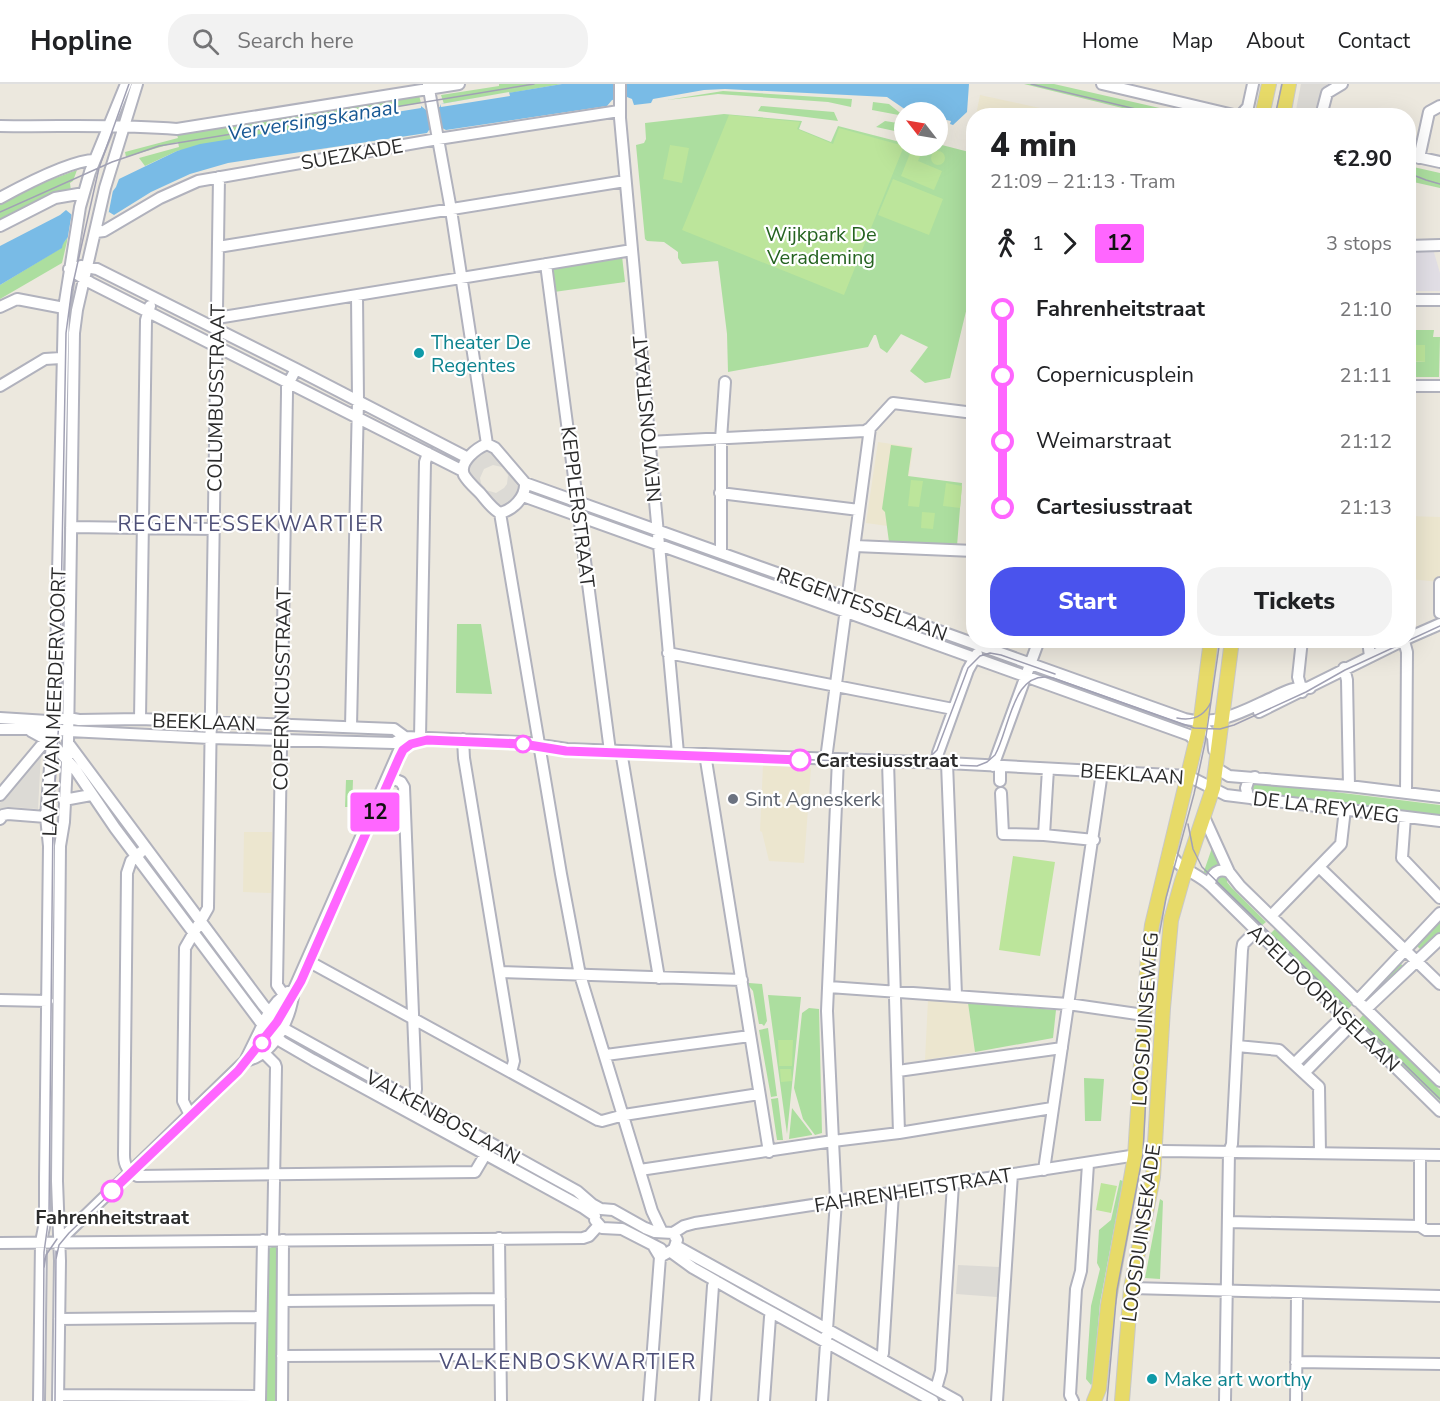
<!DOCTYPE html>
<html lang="en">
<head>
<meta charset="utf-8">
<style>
	:root { --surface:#fff; --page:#f2f2f2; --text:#202124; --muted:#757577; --line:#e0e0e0; --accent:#4a53ed }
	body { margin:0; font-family:"Nunito Sans",sans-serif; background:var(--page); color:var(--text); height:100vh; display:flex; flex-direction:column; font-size:22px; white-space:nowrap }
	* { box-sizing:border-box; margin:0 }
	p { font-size:20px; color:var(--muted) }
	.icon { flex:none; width:33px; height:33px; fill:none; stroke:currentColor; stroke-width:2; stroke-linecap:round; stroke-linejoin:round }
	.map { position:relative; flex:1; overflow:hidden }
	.sheet { position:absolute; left:966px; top:24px; width:450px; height:540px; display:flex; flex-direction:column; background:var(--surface); border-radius:24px; box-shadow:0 6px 24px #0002 }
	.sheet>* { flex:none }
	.badge { padding:0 12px; border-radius:4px; font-size:21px; line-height:39px }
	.needle { width:39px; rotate:301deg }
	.controls { position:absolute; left:894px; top:18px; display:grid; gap:12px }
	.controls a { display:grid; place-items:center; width:54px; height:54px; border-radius:50%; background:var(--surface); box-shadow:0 6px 24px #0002; font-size:30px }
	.map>.badge { position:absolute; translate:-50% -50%; box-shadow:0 0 0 3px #fff }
	.legs { display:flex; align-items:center; gap:9px; height:66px; padding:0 24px; font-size:20px }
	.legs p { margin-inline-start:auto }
	.headline { display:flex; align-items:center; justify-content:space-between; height:102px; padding:0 24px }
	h1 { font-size:33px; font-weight:800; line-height:45px }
	.cta { display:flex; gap:12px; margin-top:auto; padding:12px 24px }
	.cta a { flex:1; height:69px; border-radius:24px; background:var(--accent); color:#fff; font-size:24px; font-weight:800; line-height:69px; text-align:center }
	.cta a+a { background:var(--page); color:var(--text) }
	ul { padding:0 24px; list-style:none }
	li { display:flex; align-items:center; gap:21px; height:66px; font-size:22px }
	li i { display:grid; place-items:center; width:9px; height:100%; margin:0 8px; background:currentColor }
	li i::after { content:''; width:15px; height:15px; margin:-8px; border:4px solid; border-radius:50%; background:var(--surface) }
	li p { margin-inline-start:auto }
	li:first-child i { background:linear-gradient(#0000 50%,currentColor 0) }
	li:last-child i { background:linear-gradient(currentColor 50%,#0000 0) }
	header { display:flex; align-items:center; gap:36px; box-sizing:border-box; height:84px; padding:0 30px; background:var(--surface); border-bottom:2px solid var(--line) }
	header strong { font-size:28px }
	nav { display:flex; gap:33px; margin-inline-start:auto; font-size:21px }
	.search { width:420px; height:54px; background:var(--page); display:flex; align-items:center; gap:15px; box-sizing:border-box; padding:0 21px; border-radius:24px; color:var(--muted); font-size:22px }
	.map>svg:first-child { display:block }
	.industrial { fill:#e1dee5 }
	.education { fill:#ece6cf }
	.green { fill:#acde9f }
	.pitch { fill:#bce59b }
	.plaza { fill:#dcdad5; fill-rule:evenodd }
	.water { fill:#79bbe6 }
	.pier { fill:#ece8de }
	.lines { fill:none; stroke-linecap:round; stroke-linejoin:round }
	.minor-casing { stroke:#b1b2bd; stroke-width:14 }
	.major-casing { stroke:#c8c8c8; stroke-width:16 }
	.minor { stroke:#fff; stroke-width:10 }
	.major { stroke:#e7da68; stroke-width:14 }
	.tram { stroke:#a1a1b4; stroke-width:1.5 }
	.line-1-casing { stroke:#fff; stroke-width:14 }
	.line-1 { stroke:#f6f; stroke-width:9 }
	.culture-dot { fill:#0f9aa8; stroke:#fff; stroke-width:2 }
	.stop-1-dot { fill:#fff; stroke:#f6f; stroke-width:3 }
	.worship-dot { fill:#6b7280; stroke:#fff; stroke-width:2 }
	.labels { text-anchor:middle; stroke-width:4.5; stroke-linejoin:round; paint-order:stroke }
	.street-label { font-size:20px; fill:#2b2b2b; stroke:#fff }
	.park-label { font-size:20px; fill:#256320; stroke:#fff }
	.culture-label { font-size:20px; fill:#0d838f; stroke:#fff; text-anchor:start }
	.stop-label { font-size:20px; font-weight:bold; fill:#2b2b2b; stroke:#fff; text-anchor:start }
	.worship-label { font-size:20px; fill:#5b616d; stroke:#fff; text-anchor:start }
	.water-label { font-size:21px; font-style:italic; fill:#175893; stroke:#fff }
	.neighbourhood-label { font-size:21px; letter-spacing:1.5px; fill:#4e5078; stroke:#fff }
</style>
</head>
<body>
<header>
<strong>Hopline</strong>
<div class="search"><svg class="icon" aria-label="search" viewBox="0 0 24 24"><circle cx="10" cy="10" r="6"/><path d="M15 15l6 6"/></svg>Search here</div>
<nav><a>Home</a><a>Map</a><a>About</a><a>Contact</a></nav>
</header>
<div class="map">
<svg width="1440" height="1317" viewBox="0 0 1440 1317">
	<rect width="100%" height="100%" fill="#ece8de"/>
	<path class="industrial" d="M1433,165L1440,189V207H1409V167Z"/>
	<path class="education" d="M980,11L1072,31H1075H976Z
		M878,358L913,363L902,444L866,439Z
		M1408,432L1440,433V498L1409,495Z
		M763,681L811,684L804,779L769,777L762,748L760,747Z
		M244,748H272L271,809L243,808Z
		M928,916L968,919L975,968L925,976Z"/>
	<path class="green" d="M499,0H562L444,20L441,11L499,2Z
		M1024,0H1054L1186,30L1185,31H1151Z
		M723,7L852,15L851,23L828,18L718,10L667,16Z
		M419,11L421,19L362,28V34L177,67L145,82L139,74L179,63L178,58L126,73L125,68L178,54L177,51Z
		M873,18L889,20L904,32L872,26Z
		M761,22L834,28L838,37L758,27Z
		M724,30L802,37L799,45L831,58L838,42L904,59V62L938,60L973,69V198L950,294L925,299L910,287L928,263L901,250L887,269L880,264L876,251H874L868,263L728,288L727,250L718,177L682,180L678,174V168L664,158L647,157L645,155L636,61L644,59L646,55L645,39Z
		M885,37L904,40V49L876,43Z
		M1409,82L1440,89V104L1409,97Z
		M77,86L73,97L70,99L71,107L0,139V120L34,102Z
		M68,153L62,179L0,215V201L61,164L63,159Z
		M622,172L625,198L554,208L551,183Z
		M1409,246H1434L1433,253H1440L1439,293H1409V277L1425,278V262L1409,261Z
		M891,361L912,364L908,392L962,399L957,462L889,458L885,428L882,425Z
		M457,540H481L492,610L456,609Z
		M346,696H353L352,723H345Z
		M1254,698L1440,721V731L1251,710L1250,704Z
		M1213,761L1221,782L1212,785L1207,793L1203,790Z
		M1214,792H1227V798L1231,803L1266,838L1260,843L1216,801Z
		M1440,834V848L1422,867L1415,860Z
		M201,843L261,921L255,927C247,909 218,867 202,855L205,853L199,845Z
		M1275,845L1352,921L1347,926L1270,850Z
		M1399,878L1404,883L1375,912L1370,907Z
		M749,899L762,900L767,937L764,942L762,940H759L753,907L749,902Z
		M768,911L801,913L787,1050Z
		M968,919L1056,926L1053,954L975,968Z
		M809,924L819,925L822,1049L815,1051L803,1035L794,1004L802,929Z
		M1363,931L1440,1006V1017L1357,938Z
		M768,944L777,1012L771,1013L759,946Z
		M324,971L330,974L329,978L373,1002L375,999L382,1003L380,1006L420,1028L423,1025L428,1028L427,1032L453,1046L456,1043L463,1047L462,1051L472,1056L474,1053L484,1060L482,1064L321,977Z
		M1084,994L1104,995L1101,1037H1085Z
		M778,1014L783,1056H777L771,1015Z
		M792,1024L812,1050V1051L789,1055Z
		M1120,1096L1123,1097L1100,1219L1093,1298L1091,1301L1086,1295L1091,1222L1100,1185L1097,1179L1099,1146L1111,1136Z
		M1160,1115L1163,1117L1160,1195L1145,1194Z
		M274,1162L279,1165L277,1317H264L266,1166Z"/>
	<path class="pitch" d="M729,31L800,38L797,45L833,60L839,44L904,62L844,211L682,146Z
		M670,61L689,64L682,99L663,95Z
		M913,62L923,65L918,77L942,87L934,106L901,92Z
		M931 74a7 7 0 1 1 14 0a7 7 0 1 1-14 0Z
		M893,95L943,115L929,151L878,131Z
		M1409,261H1425V278L1409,277Z
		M911,396L923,397L919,423L908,422Z
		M946,399L962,402L960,424L943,422Z
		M922,428L935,429L933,445L921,444Z
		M1013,772L1055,778L1040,872L999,866Z
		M778,956H793L792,982H779Z
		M780,985H791L792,997L781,998Z
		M1101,1099L1117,1102L1111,1129L1096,1126Z"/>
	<path class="plaza" d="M1301,0H1327L1328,4L1322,13H1320L1315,31H1295Z
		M487,365L491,366L521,399V409L506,423L498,424L466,387L470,377ZM493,381L502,383L508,391L507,400L504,404L496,409L486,406L481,399L480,394L484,385Z
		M41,670L38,725L11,723L0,725V719Z
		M958,1181L999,1183L997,1213L956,1210Z"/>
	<path class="water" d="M562,0H969L967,28L953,41L950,40L951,37L938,34V28H909L887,13L725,5L704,6L653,15L651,19L634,21L632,15L627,13L612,16L607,22L446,46L442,44L429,46L427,49L228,79L190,90L151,108L114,131L109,128C96,135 64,149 62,164L0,201V162L60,131L66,126L72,131L113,107L116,103L119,95L177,67L200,60L421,24V22L426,26L440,23L441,20Z"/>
	<path class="pier" d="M509,8L510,12L441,23V20Z
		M115,96L108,132L67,158L72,128L111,104Z"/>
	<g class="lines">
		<defs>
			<path id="minor" d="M428,0L451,126L487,360
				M620,0V34L678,669
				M1102,0L1238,32
				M1240,32L1248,23L1253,0
				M1321,32L1327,9L1342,0
				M0,42C59,43 118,40 177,45L459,0
				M1408,71L1440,78
				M1419,74L1429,28L1440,22
				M0,114C22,102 71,76 95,76
				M0,142L55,114L84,109
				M96,148L104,147L160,114L198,97L438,55L619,27
				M1408,162L1440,161
				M218,163L625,97
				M546,180L610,667
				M69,185L81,182L97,185L296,285L468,374
				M69,185L91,199L463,387
				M1408,216H1440
				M0,223L17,215L64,224
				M217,234L632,166
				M0,302L45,275L61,274
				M1408,302H1440
				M648,358L865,347L870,344L893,319L974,329
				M487,360L495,364L525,399C526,413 513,426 500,429
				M487,360C477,364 458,378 464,391C468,398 475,404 480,409C486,416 492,425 500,429
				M525,399L1185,635C1218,643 1245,626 1274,613C1286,607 1296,602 1310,604
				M720,409L859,426
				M523,412L1189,651L1195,656
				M500,429L561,790L580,891L652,1127L662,1148
				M71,443L214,445
				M855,462L974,467
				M721,469V355L725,298
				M1440,499V529
				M1408,554L1440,540
				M1368,556L1370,573
				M1404,557L1407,568L1406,709
				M668,569L953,625
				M1344,584L1347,596L1349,702
				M1302,608L1298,593L1302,556
				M1259,628L1404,556
				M0,634L48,637L68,634L79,636L140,635L394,645L405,653
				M140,635L146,236L150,222
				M1200,638L1213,653L1214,666
				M351,643L358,316L357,211
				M0,645H53L69,647L210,654L394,659L405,653L521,658L567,665L947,679L1170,691L1188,692L1226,711L1440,737
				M31,647L51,658L75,685L115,744L262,940L282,958L313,976L582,1123L595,1132
				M420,654L425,378L428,369
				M463,655L464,674L514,977L511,988
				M68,659L263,921L283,944L577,1107L592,1120L601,1125L613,1126L645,1144L655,1148L673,1149L677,1156L674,1165L660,1173
				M621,667L659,894
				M705,670L769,1068
				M826,675L870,344
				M888,677L899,1049
				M937,679L938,669L968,586L977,570
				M947,679L956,911
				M993,682L1039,556
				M1000,683V697
				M1216,684L1229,692L1349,702L1440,713
				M389,693L401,698L404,703L416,1005L414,1016
				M1001,709L1003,750L1044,751L1094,756
				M0,711L41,662L45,658H51
				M1253,715L1248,712L1246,704L1249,695L1255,693
				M64,716L91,711
				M1204,733L1229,788L1240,802L1440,997
				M1405,733L1402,774L1440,814
				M0,735L3,731L8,730L46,733
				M1044,751L1048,685
				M1169,767C1176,784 1196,788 1210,801L1440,1027
				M141,768L131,777L127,789L124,1071C124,1082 128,1087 137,1092L475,1088L488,1066
				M1319,783L1440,900
				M1210,801C1211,789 1218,784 1229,788
				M1271,832L1341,760L1345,725
				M308,877L598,1036L602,1037L624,1031L759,1010
				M500,888L742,896
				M829,903L1068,920L1144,931
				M284,911L277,901L287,309V302L296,285
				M0,916L48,917
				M1357,917L1440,829
				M1366,925L1440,855
				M1237,962L1279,966L1319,1003L1320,1069
				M263,968L275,980L276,983L273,1156
				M606,971L750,952
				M245,977C276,970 291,933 294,905L405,653
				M1294,980L1343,932
				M898,987L1062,964
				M1304,989L1351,941
				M190,1031L183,1017L185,864L208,824L219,93
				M640,1086L833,1057L827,927L838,675
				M1044,1086L1102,688
				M595,1136L602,1144L622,1145L661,1165
				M1228,1138L1420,1142L1426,1146H1440
				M1420,1142V1071
				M673,1149L684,1142L695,1139L1163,1067L1440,1071
				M499,1154L501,1317
				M59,1157L245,977L269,928L277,918L288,908
				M0,1159L583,1154L589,1152L598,1142
				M676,1162L957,1317
				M671,1168L693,1184L742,1212L933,1317
				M1131,1204L1440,1212
				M283,1217L500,1215
				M59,1235L261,1233
				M282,1272L501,1271
				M881,1275L883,1269L893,1109
				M1296,1278L1440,1280
				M936,1305L941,1287L953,1100
				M58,1311L260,1312
				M39,1317L41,1158L45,1138V1094L49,762L46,733L55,622L64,224L80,123L90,88L126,0
				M58,1317L60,1177L57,1097L60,762L64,738L68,659L74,249L77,226L105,104L137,0
				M260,1317L263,1156
				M282,1317L283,1156
				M649,1317L660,1173L654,1163
				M705,1317L713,1202L716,1197
				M764,1317L770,1233L772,1229
				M822,1317L836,1117L833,1057L899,1049L1052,1024
				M997,1317L1012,1090
				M1073,1317L1070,1311L1076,1205L1081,1187L1088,1080
				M1225,1317L1229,1068L1232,1060L1242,866L1243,860L1256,847
				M1296,1317L1297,1209"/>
			<path id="major" d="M1262,32L1269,0
				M1283,32L1289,0
				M1094,1317L1099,1305L1108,1221L1135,1072L1148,872L1152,841L1200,641L1211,556
				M1122,1317L1131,1204L1153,1093L1163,924L1171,836L1182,797L1213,704L1232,556"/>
		</defs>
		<use href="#minor" class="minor-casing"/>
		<use href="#major" class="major-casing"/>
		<use href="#minor" class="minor"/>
		<use href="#major" class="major"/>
		<path class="tram" d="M1031,0L1165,32
			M1275,32L1282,0
			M1408,89L1426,96L1440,100
			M0,128L112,78L159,62L534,0
			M1177,634C1192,637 1204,633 1211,618
			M918,677L930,673L937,666L968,584L980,572L990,569L1001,571L1055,590
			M1188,740L1193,765L1202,783L1440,1015
			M56,1175L59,1161L69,1149L238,987L277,938L301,897L399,674C405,662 413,657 427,656L523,660L578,667L977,682L987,678L995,671C1010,645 1012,584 1053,594L1194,644L1220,645L1234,641L1306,608L1345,586L1440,542
			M44,1184L46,1171L57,1155
			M43,1317L44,1168L49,1132L53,732L59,635L66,249L72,204L99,84L129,0
			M55,1317L56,1167
			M1107,1317L1117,1206L1143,1070L1152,890L1166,814L1194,710L1205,659L1220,556"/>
	</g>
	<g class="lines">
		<defs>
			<path id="line-1" d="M112,1107L238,987L277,938L301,897L399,674L403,666L411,660L427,656L523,660L566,667L800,676"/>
		</defs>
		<use href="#line-1" class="line-1-casing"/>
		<use href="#line-1" class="line-1"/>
	</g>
	<g class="culture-dot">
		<circle cx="419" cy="269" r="6"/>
		<circle cx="1152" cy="1295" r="6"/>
	</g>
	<g class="stop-1-dot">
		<circle cx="523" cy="660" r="8"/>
		<circle cx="800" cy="676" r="10"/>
		<circle cx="262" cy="959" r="8"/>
		<circle cx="112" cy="1107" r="10"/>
	</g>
	<circle class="worship-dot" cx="733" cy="715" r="6"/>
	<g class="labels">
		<g class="street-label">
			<text transform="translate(352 70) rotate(-10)" y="7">SUEZKADE</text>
			<text transform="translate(216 314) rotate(-89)" y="7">COLUMBUSSTRAAT</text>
			<text transform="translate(647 335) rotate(-95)" y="7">NEWTONSTRAAT</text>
			<text transform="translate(578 423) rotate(83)" y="7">KEPPLERSTRAAT</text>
			<text transform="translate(862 520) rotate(20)" y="7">REGENTESSELAAN</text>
			<text transform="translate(282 605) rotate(-89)" y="7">COPERNICUSSTRAAT</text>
			<text transform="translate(54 618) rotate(-88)" y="7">LAAN VAN MEERDERVOORT</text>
			<text transform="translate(204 638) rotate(2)" y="7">BEEKLAAN</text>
			<text transform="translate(1132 690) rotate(4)" y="7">BEEKLAAN</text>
			<text transform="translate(1326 723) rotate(7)" y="7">DE LA REYWEG</text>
			<text transform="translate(1324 914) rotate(44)" y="7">APELDOORNSELAAN</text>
			<text transform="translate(1145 935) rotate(-86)" y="7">LOOSDUINSEWEG</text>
			<text transform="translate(443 1033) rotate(29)" y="7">VALKENBOSLAAN</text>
			<text transform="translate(913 1106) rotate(-9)" y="7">FAHRENHEITSTRAAT</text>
			<text transform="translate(1141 1149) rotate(-82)" y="7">LOOSDUINSEKADE</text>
		</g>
		<g class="park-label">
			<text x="821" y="157">Wijkpark De<tspan x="821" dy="23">Verademing</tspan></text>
		</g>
		<g class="culture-label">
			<text x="431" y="265">Theater De<tspan x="431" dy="23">Regentes</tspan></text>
			<text x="1164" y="1302">Make art worthy</text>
		</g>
		<g class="stop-label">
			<text x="816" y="683">Cartesiusstraat</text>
			<text x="112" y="1140" text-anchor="middle">Fahrenheitstraat</text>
		</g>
		<g class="worship-label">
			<text x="745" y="722">Sint Agneskerk</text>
		</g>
		<g class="water-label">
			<text transform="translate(313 36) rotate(-9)" y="7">Verversingskanaal</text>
		</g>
		<g class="neighbourhood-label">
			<text x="251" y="447">REGENTESSEKWARTIER</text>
			<text x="568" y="1285">VALKENBOSKWARTIER</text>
		</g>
	</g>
</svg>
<div class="controls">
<a><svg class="needle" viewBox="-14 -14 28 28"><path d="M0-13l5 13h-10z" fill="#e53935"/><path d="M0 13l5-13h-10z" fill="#757577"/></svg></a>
</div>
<b class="badge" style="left:375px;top:728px;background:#f6f;color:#111">12</b>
<section class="sheet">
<div class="headline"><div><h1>4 min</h1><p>21:09 – 21:13 · Tram</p></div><b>€2.90</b></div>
<div class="legs"><svg class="icon" aria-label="walk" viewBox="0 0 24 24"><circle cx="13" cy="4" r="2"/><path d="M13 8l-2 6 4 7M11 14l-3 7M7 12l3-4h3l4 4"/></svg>1<svg class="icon" aria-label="forward" viewBox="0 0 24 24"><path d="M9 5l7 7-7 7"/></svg><b class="badge" style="background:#f6f;color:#111">12</b><p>3 stops</p></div>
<ul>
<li><i style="color:#f6f"></i><b>Fahrenheitstraat</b><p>21:10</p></li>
<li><i style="color:#f6f"></i><span>Copernicusplein</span><p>21:11</p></li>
<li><i style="color:#f6f"></i><span>Weimarstraat</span><p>21:12</p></li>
<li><i style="color:#f6f"></i><b>Cartesiusstraat</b><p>21:13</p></li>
</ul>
<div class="cta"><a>Start</a><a>Tickets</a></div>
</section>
</div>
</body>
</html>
